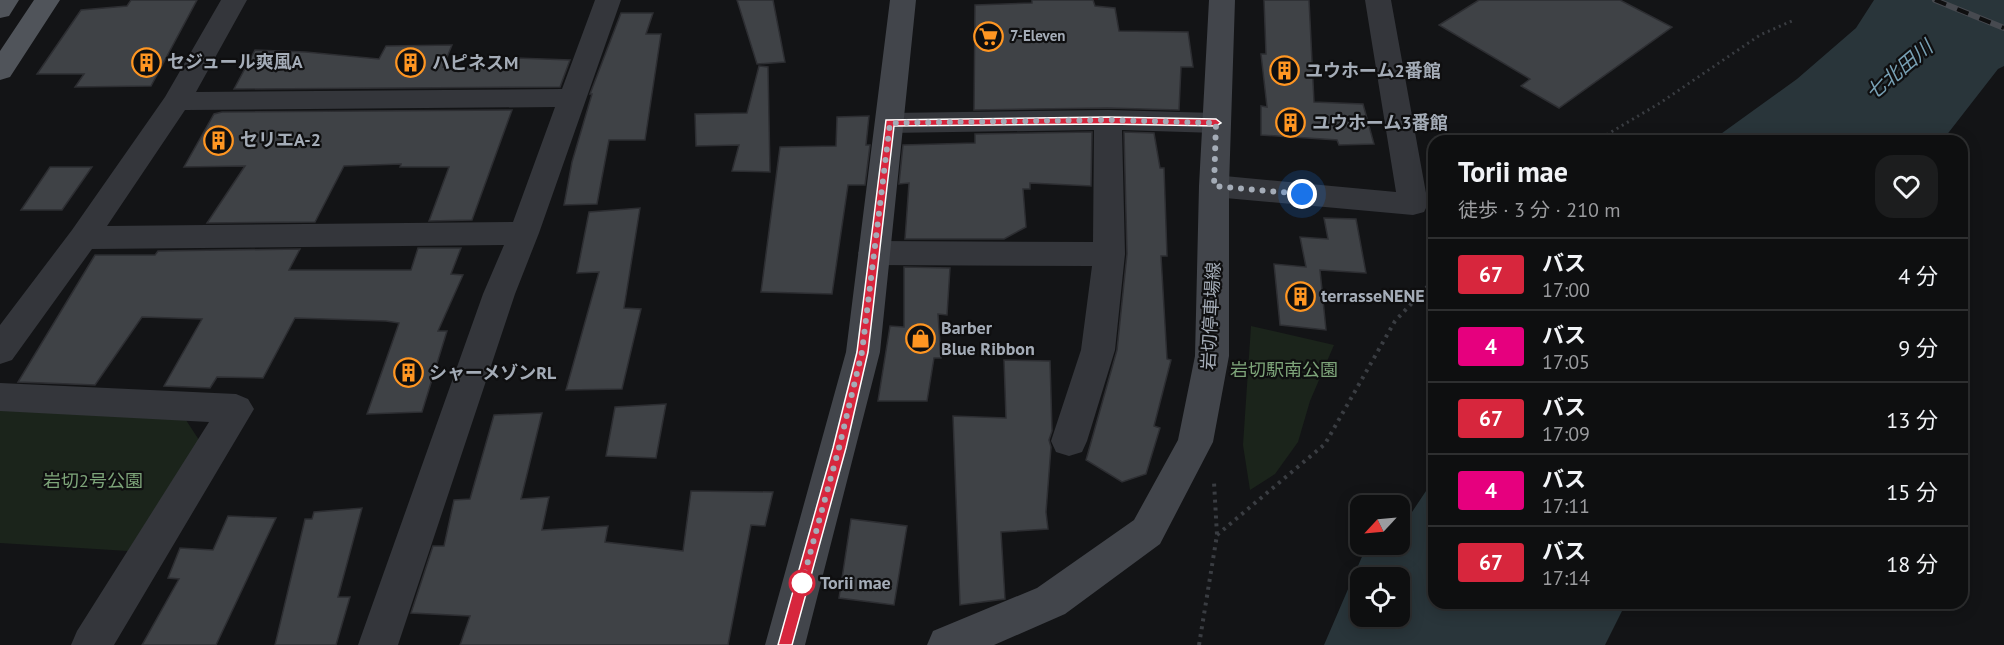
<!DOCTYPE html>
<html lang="ja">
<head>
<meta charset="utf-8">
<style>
	:root { --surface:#0e0f10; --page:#1c1d1e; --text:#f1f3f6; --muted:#9b9c9f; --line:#2e2f30 }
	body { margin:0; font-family:"PT Sans","Noto Sans JP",sans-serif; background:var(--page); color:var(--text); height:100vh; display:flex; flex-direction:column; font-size:22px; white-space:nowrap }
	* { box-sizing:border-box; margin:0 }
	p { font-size:20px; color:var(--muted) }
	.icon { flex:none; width:33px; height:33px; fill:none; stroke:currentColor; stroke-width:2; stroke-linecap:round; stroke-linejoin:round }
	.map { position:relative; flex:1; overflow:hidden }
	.details { position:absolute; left:1428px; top:135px; width:540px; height:474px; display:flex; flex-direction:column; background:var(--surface); border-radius:18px; box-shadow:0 3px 15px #0003,0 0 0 2px var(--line) }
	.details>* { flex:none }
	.badge { padding:0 12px; border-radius:4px; font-size:21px; line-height:39px }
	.needle { width:39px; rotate:244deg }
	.controls { position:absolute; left:1350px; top:495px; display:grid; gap:12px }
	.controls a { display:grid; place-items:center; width:60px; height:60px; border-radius:12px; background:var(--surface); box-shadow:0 3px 15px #0003,0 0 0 2px var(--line); font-size:30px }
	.you { position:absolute; width:30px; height:30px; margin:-15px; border:4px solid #fff; border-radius:50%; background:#1a73e8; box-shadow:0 0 0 9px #1a73e833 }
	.map>.badge { position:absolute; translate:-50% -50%; box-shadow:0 0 0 3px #fff }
	.round { display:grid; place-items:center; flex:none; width:63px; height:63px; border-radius:18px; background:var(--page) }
	.overview { display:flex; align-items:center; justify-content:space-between; height:102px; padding:0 30px }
	h1 { font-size:28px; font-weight:600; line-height:45px }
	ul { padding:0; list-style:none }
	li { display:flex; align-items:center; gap:18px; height:72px; padding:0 30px; border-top:2px solid var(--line) }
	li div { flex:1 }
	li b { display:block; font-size:22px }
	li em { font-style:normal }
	li .badge { min-width:66px; font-weight:700; text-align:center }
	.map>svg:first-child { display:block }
	.green { fill:#1b241b }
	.water { fill:#29353a; fill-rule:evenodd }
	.building { fill:#3f4246; stroke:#2d2e32; stroke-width:1.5 }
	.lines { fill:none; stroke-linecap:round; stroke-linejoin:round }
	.path-far1 { stroke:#3a3d42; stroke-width:3; stroke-dasharray:2 4; stroke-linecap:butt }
	.path { stroke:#3a3d42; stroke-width:4; stroke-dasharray:3 5; stroke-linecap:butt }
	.street { fill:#34363b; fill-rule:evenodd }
	.secondary { fill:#42454b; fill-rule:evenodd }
	.primary { fill:#50545a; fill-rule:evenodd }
	.rail-casing { stroke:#474a50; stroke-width:6 }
	.rail { stroke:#0f0f10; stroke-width:4; stroke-dasharray:12; stroke-linecap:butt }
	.line { fill:#d7263d; stroke:#fff; stroke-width:1.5 }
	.walk { stroke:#a4acb7; stroke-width:6; stroke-dasharray:0 10.8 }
	.stop-dot { fill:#fff; stroke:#d7263d; stroke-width:3 }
	.labels { text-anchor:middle; stroke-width:4.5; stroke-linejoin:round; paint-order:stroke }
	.far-poi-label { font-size:15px; font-weight:bold; fill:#a4acb7; stroke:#0f0f10; text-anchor:start }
	.poi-label { font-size:18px; font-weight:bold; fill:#a4acb7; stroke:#0f0f10; text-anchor:start }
	.street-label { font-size:18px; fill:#a4acb7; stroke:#0f0f10 }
	.park-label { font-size:18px; fill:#7da479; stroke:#0f0f10 }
	.stop-label { font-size:18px; font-weight:bold; fill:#a4acb7; stroke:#0f0f10; text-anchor:start }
	.water-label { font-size:20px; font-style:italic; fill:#78a1b5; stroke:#0f0f10 }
</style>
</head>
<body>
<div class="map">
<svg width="2004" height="645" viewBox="0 0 2004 645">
	<rect width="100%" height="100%" fill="#131416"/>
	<path class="green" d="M1251,326L1334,345L1310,401L1298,442L1275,474L1250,490L1243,445Z
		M0,410L184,417L199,440L128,551L0,543Z"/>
	<path class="water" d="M1874,0H2004V66L1998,69L1942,141H1711L1797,79L1856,28Z
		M1434,479V603H1626L1605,645H1324L1367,545L1400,544V530ZM1360,578H1400V616H1360Z"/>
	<path class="building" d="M131,0H197L151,86L75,87L84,74H37L81,10L127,6Z
		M737,0H773L785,62L757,64Z
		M1032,0H1093L1095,6L1115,8L1119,31L1188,32L1193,67H1181L1179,110L1108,108L974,110L975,5L1032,3Z
		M1264,0H1309L1314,102L1363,104L1374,144L1339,145L1337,140L1261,135V106L1267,107L1261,54H1266Z
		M1479,0H1620L1672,27L1559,108L1521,86L1530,79L1439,25Z
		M621,13H653L646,34H661L645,140H609L597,204L564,205L572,162L592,94H590Z
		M452,45L443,67L512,68L517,58L570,60L560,87L234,89L255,50L306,52L379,59L386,46Z
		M759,66L768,67L770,172L732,171L739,145L696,146L695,114L747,113Z
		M512,110L472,220L429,221L449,167H400L401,164L344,166L315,222L207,223L245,166L184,167L214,114L222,112Z
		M869,116L866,145H870L865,185H848L832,294L761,292L780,147L836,146L837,117Z
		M1092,132L1091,186L1030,183V189H1023L1026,227L1004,239H905L909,183L899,184L903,145L975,143V134Z
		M1124,132L1154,133L1160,168H1164L1167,256H1161L1167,359L1171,360L1154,426L1160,428L1146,474L1122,482L1086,460L1117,350L1127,254Z
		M50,167H92L62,210H21Z
		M640,208L624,308L641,309L622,389L566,390L599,272L577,273L589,212Z
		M1324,218L1356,219L1366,273L1320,270L1326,330L1280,325L1274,264L1306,267L1300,237L1328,239Z
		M418,248H461L451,274L463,275L438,331H447L422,412L367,414L399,323L386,321L295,318L263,378L217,377L210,388L164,386L202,319L142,317L95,385L18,382L95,255H155L158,251L300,249L289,270H411Z
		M904,267L950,268L947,315L938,314L941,358H934L927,401H878L890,326L904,327Z
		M1004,360L1050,361L1052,431L1049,440L1051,447L1046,512L1048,529L1001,532L1005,599L960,605L953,416L1006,418Z
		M666,404L656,458L606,456L615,407Z
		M542,413L521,499L549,497L542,530L608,526L605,542L683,551L691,491L773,492L765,526L751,525L728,645H460L470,616L411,613L433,546H444L454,500L470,499L494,415Z
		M362,508L338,597H350L336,645H275L305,519H312L314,512Z
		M228,516L276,518L216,645H142L179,579L168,578L180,548L213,550Z
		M851,519L907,526L894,605L839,598Z"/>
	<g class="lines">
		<path class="path-far1" d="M1596,141L1660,103L1760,35L1794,20
			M1429,286L1434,280"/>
		<path class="path" d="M1217,535L1325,444L1395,321L1430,284
			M1199,645L1217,535L1214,482"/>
		<path class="street" d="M221,0H247L196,92L562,89L595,0H621L539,233L515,294L398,645H358L483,294L504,245L92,249L12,360L0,364V325L72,230L165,97ZM555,107L513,222L107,226L185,110Z
			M1365,0H1391L1428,204L1424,212L1413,215L1214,197L1203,193L1199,186L1203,179L1214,175L1396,192Z
			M1108,110L1216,113L1226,116L1230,123L1226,130L1216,133L1122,130L1125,254L1115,350L1087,441L1082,452L1069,456L1056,452L1051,441L1081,350L1092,266L874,265L863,261L858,253L863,245L874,241L1093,242L1094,130L889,133L879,130L875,123L879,116L889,113Z
			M0,383L236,394L248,399L254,409L114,645H71L77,631L209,422L0,411Z"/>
		<path class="secondary" d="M890,0H916L880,352L805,645H765L846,352Z
			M1209,0H1235L1229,186V356L1213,442L1160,544L1065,614L994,645H927L933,631L1037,588L1134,520L1178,440L1195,356L1199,186Z"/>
		<path class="primary" d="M0,0H19L9,16L0,18Z
			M34,0H60L10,77L0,80V51Z"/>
		<defs>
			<path id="rail" d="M1935,0L2004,28"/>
		</defs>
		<use href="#rail" class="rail-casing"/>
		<use href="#rail" class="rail"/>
	</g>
	<path class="line" d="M1108,117L1216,119L1221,123L1216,126L1108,124L894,126L868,352L846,448L792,645H778L833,448L857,352L886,120Z"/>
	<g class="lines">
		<path class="walk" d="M802,583L839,448L862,352L890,123L1108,120L1216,123L1214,186L1302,194"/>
	</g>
	<defs>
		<symbol id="supermarket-ring" viewBox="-11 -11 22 22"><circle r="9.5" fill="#0f0f10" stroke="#ff9622" stroke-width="1.5"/><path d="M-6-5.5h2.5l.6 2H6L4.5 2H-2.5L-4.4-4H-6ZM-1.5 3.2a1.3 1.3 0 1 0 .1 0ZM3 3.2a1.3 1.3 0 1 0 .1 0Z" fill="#ff9622"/></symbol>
		<symbol id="building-ring" viewBox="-11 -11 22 22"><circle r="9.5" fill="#0f0f10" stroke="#ff9622" stroke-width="1.5"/><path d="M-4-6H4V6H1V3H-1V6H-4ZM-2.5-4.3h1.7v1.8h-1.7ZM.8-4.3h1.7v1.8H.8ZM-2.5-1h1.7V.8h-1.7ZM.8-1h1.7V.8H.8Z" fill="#ff9622"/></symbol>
		<symbol id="shop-ring" viewBox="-11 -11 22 22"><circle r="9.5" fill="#0f0f10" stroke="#ff9622" stroke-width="1.5"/><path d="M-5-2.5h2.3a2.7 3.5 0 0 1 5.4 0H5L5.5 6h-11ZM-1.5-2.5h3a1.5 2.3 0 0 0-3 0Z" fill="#ff9622"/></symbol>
	</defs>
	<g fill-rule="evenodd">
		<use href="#supermarket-ring" x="972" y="20" width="33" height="33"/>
		<use href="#building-ring" x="130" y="46" width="33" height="33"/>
		<use href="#building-ring" x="394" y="46" width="33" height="33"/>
		<use href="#building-ring" x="1268" y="54" width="33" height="33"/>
		<use href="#building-ring" x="1274" y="106" width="33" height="33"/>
		<use href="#building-ring" x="202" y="124" width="33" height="33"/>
		<use href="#building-ring" x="1284" y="280" width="33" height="33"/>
		<use href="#shop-ring" x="904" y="322" width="33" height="33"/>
		<use href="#building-ring" x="392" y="356" width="33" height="33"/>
	</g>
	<circle class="stop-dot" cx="802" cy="583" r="12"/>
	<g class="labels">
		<g class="far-poi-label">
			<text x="1010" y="41">7-Eleven</text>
		</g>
		<g class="poi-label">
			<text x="167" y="68">セジュール爽風A</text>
			<text x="432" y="69">ハピネスM</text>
			<text x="1305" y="77">ユウホーム2番館</text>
			<text x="1312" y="129">ユウホーム3番館</text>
			<text x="240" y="146">セリエA-2</text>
			<text x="1321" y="302">terrasseNENE</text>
			<text x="941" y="334">Barber<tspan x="941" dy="21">Blue Ribbon</tspan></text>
			<text x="429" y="379">シャーメゾンRL</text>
		</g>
		<g class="street-label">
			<text transform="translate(1211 316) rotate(-87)" y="6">岩切停車場線</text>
		</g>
		<g class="park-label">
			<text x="1284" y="376">岩切駅南公園</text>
			<text x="93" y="487">岩切2号公園</text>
		</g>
		<g class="stop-label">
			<text x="820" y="589">Torii mae</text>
		</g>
		<g class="water-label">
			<text transform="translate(1899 70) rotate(-40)" y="7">七北田川</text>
		</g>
	</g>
</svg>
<div class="controls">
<a><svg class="needle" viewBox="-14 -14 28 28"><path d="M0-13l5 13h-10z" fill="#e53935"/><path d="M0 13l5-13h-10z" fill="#9b9c9f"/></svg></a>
<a><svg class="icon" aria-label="locate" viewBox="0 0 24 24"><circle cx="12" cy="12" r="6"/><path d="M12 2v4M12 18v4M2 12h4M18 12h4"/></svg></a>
</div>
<div class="you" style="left:1302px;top:194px"></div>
<section class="details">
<div class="overview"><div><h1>Torii mae</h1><p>徒歩 · 3 分 · 210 m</p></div><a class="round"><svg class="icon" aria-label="heart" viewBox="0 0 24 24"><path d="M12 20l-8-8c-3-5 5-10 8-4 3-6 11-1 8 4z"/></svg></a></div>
<ul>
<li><span class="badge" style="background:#d7263d;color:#fff">67</span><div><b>バス</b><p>17:00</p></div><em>4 分</em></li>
<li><span class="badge" style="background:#e6007e;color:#fff">4</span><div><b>バス</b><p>17:05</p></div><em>9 分</em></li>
<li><span class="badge" style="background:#d7263d;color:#fff">67</span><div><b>バス</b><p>17:09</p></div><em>13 分</em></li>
<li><span class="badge" style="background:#e6007e;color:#fff">4</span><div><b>バス</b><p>17:11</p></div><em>15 分</em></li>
<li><span class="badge" style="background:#d7263d;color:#fff">67</span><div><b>バス</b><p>17:14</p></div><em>18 分</em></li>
</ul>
</section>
</div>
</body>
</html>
